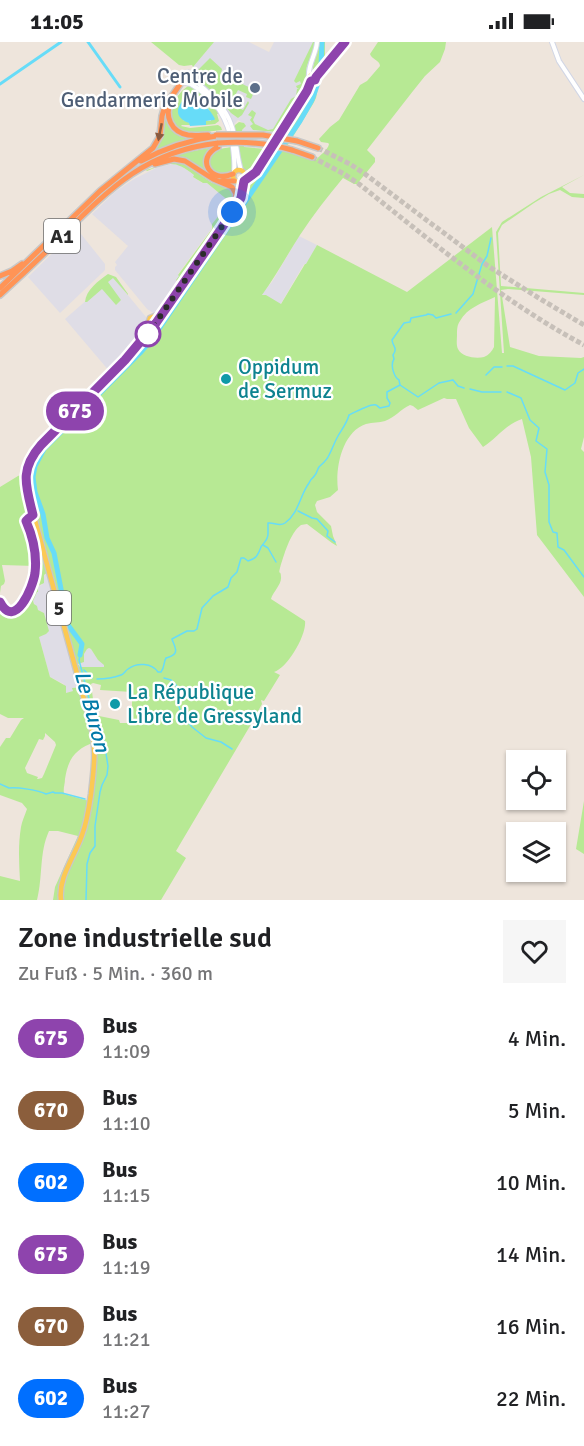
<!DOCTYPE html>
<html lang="de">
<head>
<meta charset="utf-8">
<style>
	:root { --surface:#fff; --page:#f6f6f6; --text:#202124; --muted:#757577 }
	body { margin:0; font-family:Signika,sans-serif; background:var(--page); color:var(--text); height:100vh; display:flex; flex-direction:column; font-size:22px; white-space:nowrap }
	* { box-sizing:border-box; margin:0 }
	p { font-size:20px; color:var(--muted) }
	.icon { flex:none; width:33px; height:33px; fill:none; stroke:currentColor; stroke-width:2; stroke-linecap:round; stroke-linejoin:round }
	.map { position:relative; height:858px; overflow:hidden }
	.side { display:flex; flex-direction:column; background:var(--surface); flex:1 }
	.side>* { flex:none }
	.badge { padding:0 12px; border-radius:20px; font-size:21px; line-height:39px }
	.fabs { position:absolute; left:506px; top:708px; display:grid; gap:12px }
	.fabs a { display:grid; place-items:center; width:60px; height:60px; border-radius:0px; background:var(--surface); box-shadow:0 2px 4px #0004; font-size:30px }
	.you { position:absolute; width:30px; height:30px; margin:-15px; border:4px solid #fff; border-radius:50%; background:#1a73e8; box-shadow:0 0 0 9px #1a73e833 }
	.map>.badge { position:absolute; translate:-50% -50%; box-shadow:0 0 0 3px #fff }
	.round { display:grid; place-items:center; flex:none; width:63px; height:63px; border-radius:0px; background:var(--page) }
	.head { display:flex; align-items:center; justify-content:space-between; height:102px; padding:0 18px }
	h1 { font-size:28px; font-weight:600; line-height:45px }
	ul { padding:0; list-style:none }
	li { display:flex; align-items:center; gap:18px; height:72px; padding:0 18px }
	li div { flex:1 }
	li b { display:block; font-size:22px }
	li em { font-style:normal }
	li .badge { min-width:66px; font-weight:700; text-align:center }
	.status { display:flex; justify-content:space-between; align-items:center; height:42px; padding:0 30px; background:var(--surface); direction:ltr }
	.status svg { height:16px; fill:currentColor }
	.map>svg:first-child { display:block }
	.industrial { fill:#dfdde6 }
	.green { fill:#b7e994; fill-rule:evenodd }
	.water { fill:#67dcf8 }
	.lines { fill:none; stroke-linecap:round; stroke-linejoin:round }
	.stream { stroke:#67dcf8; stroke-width:1.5 }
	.canal { stroke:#67dcf8; stroke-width:3 }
	.river { stroke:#67dcf8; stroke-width:5 }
	.motorway-tunnel { stroke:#c7c0b9; stroke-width:5; stroke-dasharray:5 2.5; stroke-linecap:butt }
	.secondary-casing { stroke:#d1d6e5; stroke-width:6 }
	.primary-casing { stroke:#c8c8c8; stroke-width:7 }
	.motorway-casing { stroke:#c8c8c8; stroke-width:8 }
	.secondary { stroke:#fff; stroke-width:4 }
	.primary { stroke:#fcc953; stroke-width:4.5 }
	.motorway { stroke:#ff9456; stroke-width:5 }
	.motorway-bridge-casing { stroke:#c8c8c8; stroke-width:8; stroke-linecap:butt }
	.motorway-bridge { stroke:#ff9456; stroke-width:5 }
	.oneway { fill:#8a5a3e }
	.line-casing { stroke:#fff; stroke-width:14 }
	.line { stroke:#8e44ad; stroke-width:9 }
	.walk { stroke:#2b2b2b; stroke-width:6; stroke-dasharray:0 10.8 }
	.service-dot { fill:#5c6f8a; stroke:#fff; stroke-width:2 }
	.stop-dot { fill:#fff; stroke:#8e44ad; stroke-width:3 }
	.culture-dot { fill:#0f9aa8; stroke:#fff; stroke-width:2 }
	.labels { text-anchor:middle; stroke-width:4.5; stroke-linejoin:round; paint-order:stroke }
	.shield { fill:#fff; stroke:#6b6b6b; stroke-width:1.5 }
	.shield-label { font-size:20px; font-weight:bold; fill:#2b2b2b }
	.service-label { font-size:21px; fill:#4e5e75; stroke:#fff; text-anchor:end }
	.culture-label { font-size:21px; fill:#0d838f; stroke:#fff; text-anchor:start }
	.water-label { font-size:22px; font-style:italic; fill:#027aa8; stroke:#fff }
</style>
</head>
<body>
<div class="status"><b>11:05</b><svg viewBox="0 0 49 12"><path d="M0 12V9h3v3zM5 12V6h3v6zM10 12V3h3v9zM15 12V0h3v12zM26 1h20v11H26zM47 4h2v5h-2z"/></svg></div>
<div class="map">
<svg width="584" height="858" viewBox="0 0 584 858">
	<rect width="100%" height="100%" fill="#eee5dc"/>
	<path class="industrial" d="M214,0H249L269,10L274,0H317L308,28L310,38L307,49L301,53L266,107L244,105L242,88L245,86V82L238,78L232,85L227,72L197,40L193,25Z
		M173,122L180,123L194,133L193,135L202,141H207L230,160L212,182V186L178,232L180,234L176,238L179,241L160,269L155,272L147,267L115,228V225L117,223L115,220L128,204L92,172L115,150L134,137L158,125Z
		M77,187L105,222V228L102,231L60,271L28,235Z
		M299,194L317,203L306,223L304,222L280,263L266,253L264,254L262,252L272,240Z
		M113,235L146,275V285L142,295L110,330L65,277Z
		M49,529L81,645L72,646L74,649L66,651L64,642L50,635L39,595L45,578L44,571L38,568L33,559L38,544L42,543L44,533Z
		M87,606L91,607L98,618L104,622V625H80L78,621L84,620V612Z"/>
	<path class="green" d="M151,0H214L193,25L192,23L184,24L179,23Z
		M313,0H315C314,11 310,15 307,24C305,31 308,38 307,44L277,90L253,88L250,84L253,82L250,78L252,75L248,73L252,68L256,71L253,78L255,82L268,88L273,87L291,57L296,54L297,47H299L297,46L296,44L301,42L300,39L296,41L294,39Z
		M318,0H325V15L329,17L316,32H315L313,30C312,20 319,12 318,0Z
		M378,0H446L445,7L440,20L425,34L413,49L367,108L375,116V120L357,142H354L343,136C328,154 313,173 300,193C287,213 276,234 262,253H266L281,262L305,222H306L317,203L407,250L492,185L502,311H504L496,190L502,180L541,155L584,133L562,145L570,151L584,152V156L572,155L560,148L549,152L534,161L502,183L498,191L501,244L584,251V253L508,247L501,248L510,305L539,314L581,316L584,315V395L581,407L584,410V555L537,493L531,415L522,377C506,382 497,396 483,405L469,386L456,357H447L444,356L418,368L413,364L410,363C401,367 394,376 385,379C379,381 373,380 366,382C342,390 335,426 338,448L330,455L317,459L315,463L317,470L331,484L333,494L337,504L332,501L307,482L301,483C290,491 284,513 280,526C278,534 281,527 281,535C282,542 273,550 271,557L305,579C307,592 288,626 274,630L280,633L264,659L261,658L262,662L250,684L176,809L186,816L161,858H53L55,845L78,794L58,789H49C39,811 43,835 37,858H0V834L20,839C19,821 18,803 21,785C22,779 25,773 27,767L22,761L0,753V705L6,696H10L21,678L24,676H8L0,672V560C2,565 5,568 11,569C26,569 35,536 35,524L2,523L5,539L4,542L1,544L0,551V445L18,434L25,431L30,417L147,297L154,286L159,282L234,169L246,139L260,129L273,108L279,104L298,74L299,66L312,43L336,18H338L319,42L316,56L313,62L286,106L316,118C320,113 328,108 329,102L328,101L321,100L319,97L330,85L339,78L360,43L367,39L380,24C380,18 372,18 370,12ZM495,255L494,305C492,309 489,313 484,315C476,317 462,315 458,307C456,303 457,297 457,293C457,288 457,283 460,279C467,266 482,261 495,255ZM49,529L81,645L72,646L73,649L66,651V644L50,635L39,595L46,592L49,589L44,571L38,568L37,564L34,562L33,559L37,550H38V544L44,541V533ZM89,606L91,607L98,618L104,623V625H80L78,622L84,620V612L87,607ZM93,641L101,643L100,648L132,650V681H120L119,678L99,674L93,657L91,642ZM45,691L55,700L56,703L44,732L42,736L38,737H37L38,735L27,731L25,726L39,697L43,698L45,694ZM95,700L89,759L64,752C63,746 65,742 65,737C68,717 75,707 95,700Z
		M210,16L222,27L221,32L255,48L251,57L246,55L247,52L238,48L231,61L243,68L248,59L249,61L242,73L238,76L231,71L217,54L201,40L197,29Z
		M188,44C200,48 212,60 220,71L217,72L219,79L215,82L206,83V79H211L209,67L194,54L183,78L190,81V83H182L181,84L190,86L218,83L221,85L222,88C210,89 196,92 184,89C159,82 174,53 188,44Z
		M166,63L169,81L194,95L150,112L154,107Z
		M239,80L244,81L246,84L242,88L244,105L266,107L255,125L249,129L245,128L242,125L234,88L235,83Z
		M213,105L206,124L222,137L213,135L188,118L171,116L184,111Z
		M231,105C232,114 236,124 230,132C225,132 219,132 215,130C206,125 208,113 216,109C221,106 226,106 231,105Z
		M174,120L183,121L212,141L227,143L234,149V160L218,189L180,242L176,238L179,234L178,233L212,187V182L230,160L207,141H203L193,135L194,133C175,118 169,120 147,129L146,128Z
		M108,232L116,235L128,252V253L113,236L108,240L121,258L116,263L102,247L87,260H85C86,248 98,239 108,232Z
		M584,759V812L576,807Z"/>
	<path class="water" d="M189,52C197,54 212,69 215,77L214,78L206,79V83L190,84L189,81C171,74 178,62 189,52Z"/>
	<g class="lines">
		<path class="stream" d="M456,271L473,252L482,222L487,214L491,196
			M451,272L436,276L433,273L428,272L426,273L411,276L410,280L404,281L392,298C393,305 398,306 393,313L394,317C390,323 394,335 399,338L400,343L418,355L439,341L453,338L458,344L464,346
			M507,324H513L565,348L575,341L578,331L584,327
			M486,333L494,325H502
			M470,347L482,350H501
			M507,350L521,356L530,378L539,386L536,399L547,407L545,430L549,443V480L553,490L557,491L558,505L564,508L584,535
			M298,469L312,476L317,477L328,489L327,494L335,500
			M263,503L268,506L276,520
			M80,613L79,618L97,687L104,699L108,724L107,733L102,743L100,750L95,784V804L90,811L87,822L86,858
			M84,628L92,636
			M164,636L171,638L176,643L178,662L182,673L188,680L192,685L206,696L221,700L232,707
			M97,637C105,637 113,636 121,633C124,632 125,629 128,627C137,620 152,621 158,630H161C165,625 163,621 166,616C168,615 171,615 173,613C179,610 173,601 172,597L187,589H194L197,587L202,566L213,554L228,545L231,536L237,530L241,516H244L248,519C256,517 258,513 261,505C264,500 268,498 268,492C268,488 268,485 268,481C274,480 279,485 285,481C299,471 300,453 309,441C313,434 310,440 315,433C317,431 317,428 319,425C322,422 326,419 328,415C332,408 334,401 338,394C342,387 347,381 349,373C353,371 372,361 376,363C377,363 378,365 380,366L389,364L390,361L387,356V350L400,343
			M0,742L9,746C17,745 38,748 46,752L53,750L55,751H62L85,757"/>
		<path class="canal" d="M88,0L120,45
			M0,42L61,0"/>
		<path class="river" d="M321,25L322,0
			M80,613L82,602L68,583L54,511L47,496L43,472L35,450L33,435L35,424L44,407L140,311L152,297L300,79L312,58L318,41"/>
		<path class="motorway-tunnel" d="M318,106L350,122L365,132L488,224L542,258L584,283
			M312,115L344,132L359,142C431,199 502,259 584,303"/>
		<defs>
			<path id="secondary" d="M552,0L559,19L584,57
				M182.5 36a5.5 5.5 0 1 1 11 0a5.5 5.5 0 1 1-11 0Z
				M193,36C207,51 224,62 231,82C237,97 236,113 241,128
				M309,36C307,24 316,13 317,0
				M189,41C216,56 228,76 233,106C234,114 235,122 234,130"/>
			<path id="primary" d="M309.5 36a3.5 3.5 0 1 1 7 0a3.5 3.5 0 1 1-7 0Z
				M316,35L345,0
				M233 134a6 6 0 1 1 12 0a6 6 0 1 1-12 0Z
				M244,138L256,130L307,49L311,39
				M155,275L157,277V280L155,282H152L149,279L150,276L162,271
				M157,279L221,187L241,156L244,139
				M61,858C58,835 75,814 82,793C87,780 89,766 91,752C94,726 97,705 90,679L28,453C24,435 25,422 37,408L125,318L155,282"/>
			<path id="motorway" d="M171,59C164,74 171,90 188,93C195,94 202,93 208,93
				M297,99L318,106
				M218,105C195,116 210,142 233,132
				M292,108L312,115
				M141,119C165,106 190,98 216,94
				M155,122L174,117L185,119L213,137L232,145L236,152L234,165
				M222,139H234
				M0,234L12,229L22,222
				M0,246L100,149L153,106L160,94L162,74L165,64L183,38
				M0,253C22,233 43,213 63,193C111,145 147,109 218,101"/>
		</defs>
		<use href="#secondary" class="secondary-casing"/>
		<use href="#primary" class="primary-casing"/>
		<use href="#motorway" class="motorway-casing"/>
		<use href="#secondary" class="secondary"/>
		<use href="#primary" class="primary"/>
		<use href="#motorway" class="motorway"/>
		<defs>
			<path id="motorway-bridge" d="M216,93H263L297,99
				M218,101C243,99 268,101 292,108"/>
		</defs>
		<use href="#motorway-bridge" class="motorway-bridge-casing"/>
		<use href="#motorway-bridge" class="motorway-bridge"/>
	</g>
	<defs><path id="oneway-solid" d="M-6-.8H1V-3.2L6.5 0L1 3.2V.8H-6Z" transform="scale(1.5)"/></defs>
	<use class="oneway" href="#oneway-solid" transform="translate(160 90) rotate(101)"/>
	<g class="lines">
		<defs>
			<path id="line" d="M0,560C15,589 33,545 35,531C37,514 33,495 26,479L29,476L33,473C26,444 19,428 41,403L125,318L156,281L221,187L241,156L244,139L256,130L307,49L311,39L315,38L316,35L345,0"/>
		</defs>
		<use href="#line" class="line-casing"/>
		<use href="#line" class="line"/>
		<path class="walk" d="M148,292L232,170"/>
	</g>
	<circle class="service-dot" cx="255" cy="46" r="6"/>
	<circle class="stop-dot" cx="148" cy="292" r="12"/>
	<g class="culture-dot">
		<circle cx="226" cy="337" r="6"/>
		<circle cx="115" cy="662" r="6"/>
	</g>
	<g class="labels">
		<g class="shield">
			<rect x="44" y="177" width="36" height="34" rx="4.5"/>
			<rect x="47" y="549" width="24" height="34" rx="4.5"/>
		</g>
		<g class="shield-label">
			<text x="62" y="201">A1</text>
			<text x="59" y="573">5</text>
		</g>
		<g class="service-label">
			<text x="243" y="41">Centre de<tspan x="243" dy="24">Gendarmerie Mobile</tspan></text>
		</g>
		<g class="culture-label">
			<text x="238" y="332">Oppidum<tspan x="238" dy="24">de Sermuz</tspan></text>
			<text x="127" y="657">La République<tspan x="127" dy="24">Libre de Gressyland</tspan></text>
		</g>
		<g class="water-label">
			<text transform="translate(93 669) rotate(75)" y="8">Le Buron</text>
		</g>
	</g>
</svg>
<div class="fabs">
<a><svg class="icon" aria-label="locate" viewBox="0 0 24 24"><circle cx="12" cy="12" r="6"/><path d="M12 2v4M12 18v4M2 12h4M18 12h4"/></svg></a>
<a><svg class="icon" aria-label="layers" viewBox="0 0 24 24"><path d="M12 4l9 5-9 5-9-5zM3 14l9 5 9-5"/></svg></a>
</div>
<div class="you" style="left:232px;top:170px"></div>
<b class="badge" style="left:75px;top:369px;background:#8e44ad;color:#fff">675</b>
</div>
<section class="side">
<div class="head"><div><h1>Zone industrielle sud</h1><p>Zu Fuß · 5 Min. · 360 m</p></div><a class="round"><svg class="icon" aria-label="heart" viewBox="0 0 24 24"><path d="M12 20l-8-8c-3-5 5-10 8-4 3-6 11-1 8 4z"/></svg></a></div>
<ul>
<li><span class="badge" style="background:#8e44ad;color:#fff">675</span><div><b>Bus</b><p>11:09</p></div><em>4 Min.</em></li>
<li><span class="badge" style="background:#8b5e3c;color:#fff">670</span><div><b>Bus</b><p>11:10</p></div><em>5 Min.</em></li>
<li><span class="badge" style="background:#006fff;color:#fff">602</span><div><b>Bus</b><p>11:15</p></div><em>10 Min.</em></li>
<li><span class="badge" style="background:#8e44ad;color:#fff">675</span><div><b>Bus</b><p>11:19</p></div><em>14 Min.</em></li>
<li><span class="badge" style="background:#8b5e3c;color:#fff">670</span><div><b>Bus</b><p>11:21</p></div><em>16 Min.</em></li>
<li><span class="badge" style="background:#006fff;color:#fff">602</span><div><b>Bus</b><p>11:27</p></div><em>22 Min.</em></li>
</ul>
</section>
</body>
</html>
